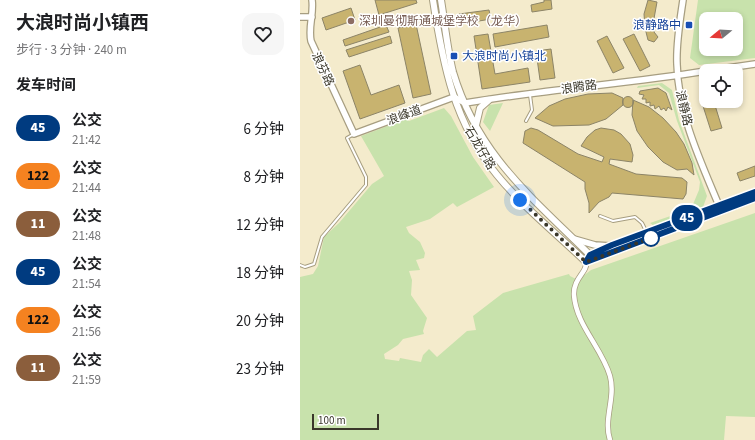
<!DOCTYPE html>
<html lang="zh">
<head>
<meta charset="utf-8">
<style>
	:root { --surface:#fff; --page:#f6f6f6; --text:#202124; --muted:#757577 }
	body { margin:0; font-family:"Source Sans 3","Noto Sans SC",sans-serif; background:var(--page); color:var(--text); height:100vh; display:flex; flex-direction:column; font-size:15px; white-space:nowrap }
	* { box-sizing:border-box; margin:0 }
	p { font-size:13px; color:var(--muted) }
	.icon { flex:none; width:22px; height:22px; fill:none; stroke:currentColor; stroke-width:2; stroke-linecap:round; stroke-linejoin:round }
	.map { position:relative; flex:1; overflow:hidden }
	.drawer { display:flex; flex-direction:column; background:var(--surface); width:300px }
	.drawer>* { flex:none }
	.badge { padding:0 8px; border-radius:13px; font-size:14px; line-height:26px }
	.needle { width:26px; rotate:252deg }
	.tools { position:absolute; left:399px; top:12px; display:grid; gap:8px }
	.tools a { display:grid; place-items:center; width:44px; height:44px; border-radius:8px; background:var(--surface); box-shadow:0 2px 6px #0003; font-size:20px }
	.scale { position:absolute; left:12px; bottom:10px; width:67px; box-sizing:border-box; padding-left:4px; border:2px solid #3a372a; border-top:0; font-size:11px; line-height:14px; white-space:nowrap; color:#3a372a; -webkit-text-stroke:3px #fff; paint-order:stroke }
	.you { position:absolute; width:20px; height:20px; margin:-10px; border:3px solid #fff; border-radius:50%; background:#1a73e8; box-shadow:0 0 0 6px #1a73e833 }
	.map>.badge { position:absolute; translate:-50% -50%; box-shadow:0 0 0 2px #fff }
	h2 { padding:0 16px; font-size:15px; line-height:36px }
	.round { display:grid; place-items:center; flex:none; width:42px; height:42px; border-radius:12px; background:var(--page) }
	.overview { display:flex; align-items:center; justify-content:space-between; height:68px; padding:0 16px }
	h1 { font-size:19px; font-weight:700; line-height:30px }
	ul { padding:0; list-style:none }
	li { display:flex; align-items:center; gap:12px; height:48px; padding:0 16px }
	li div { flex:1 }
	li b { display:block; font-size:15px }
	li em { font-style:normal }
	li .badge { min-width:44px; font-weight:700; text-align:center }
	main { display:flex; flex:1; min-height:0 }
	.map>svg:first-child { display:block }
	.green { fill:#c8e2ac; fill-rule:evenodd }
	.building { fill:#c8b36f; stroke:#8c8467 }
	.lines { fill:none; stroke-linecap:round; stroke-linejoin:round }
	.service-casing { stroke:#a79e81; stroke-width:4 }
	.minor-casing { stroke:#a79e81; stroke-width:6 }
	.tertiary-casing { stroke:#a79e81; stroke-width:8 }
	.secondary-casing { stroke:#a79e81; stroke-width:8 }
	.service { stroke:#fff; stroke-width:2 }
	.minor { stroke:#fff; stroke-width:4.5 }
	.tertiary { stroke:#fff; stroke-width:5.5 }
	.secondary { stroke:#fff; stroke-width:6 }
	.line-casing { stroke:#fff; stroke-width:9 }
	.line { stroke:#003b80; stroke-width:6 }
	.walk { stroke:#3a372a; stroke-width:4; stroke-dasharray:0 7.2 }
	.education-dot { fill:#8d6e63; stroke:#fff; stroke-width:1.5 }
	.transit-dot { fill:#1a4fb4; stroke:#fff; stroke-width:1.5 }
	.stop-dot { fill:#fff; stroke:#003b80; stroke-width:2 }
	.labels { text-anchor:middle; stroke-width:3; stroke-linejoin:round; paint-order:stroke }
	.education-label { font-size:12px; fill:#785e54; stroke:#fff; text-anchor:start }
	.transit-label { font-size:12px; fill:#164399; stroke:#fff; text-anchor:end }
	.street-label { font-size:12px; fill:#3a372a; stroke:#fff }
</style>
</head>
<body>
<main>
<section class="drawer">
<div class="overview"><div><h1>大浪时尚小镇西</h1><p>步行 · 3 分钟 · 240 m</p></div><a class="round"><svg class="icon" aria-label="heart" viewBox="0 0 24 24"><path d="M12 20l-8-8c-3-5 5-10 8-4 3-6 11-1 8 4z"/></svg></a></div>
<h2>发车时间</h2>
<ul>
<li><span class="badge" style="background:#003b80;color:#fff">45</span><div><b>公交</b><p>21:42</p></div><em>6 分钟</em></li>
<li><span class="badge" style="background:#f58220;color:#111">122</span><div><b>公交</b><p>21:44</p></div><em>8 分钟</em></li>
<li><span class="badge" style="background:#8b5e3c;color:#fff">11</span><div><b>公交</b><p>21:48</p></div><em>12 分钟</em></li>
<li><span class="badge" style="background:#003b80;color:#fff">45</span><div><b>公交</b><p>21:54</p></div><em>18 分钟</em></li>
<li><span class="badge" style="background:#f58220;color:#111">122</span><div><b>公交</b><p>21:56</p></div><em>20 分钟</em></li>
<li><span class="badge" style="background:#8b5e3c;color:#fff">11</span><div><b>公交</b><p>21:59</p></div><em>23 分钟</em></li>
</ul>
</section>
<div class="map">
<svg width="455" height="440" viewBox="0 0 455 440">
	<rect width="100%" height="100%" fill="#f4ebcc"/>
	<path class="green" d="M398,0H455V58L399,65L390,58ZM406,19H436V49H406Z
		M362,83L372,90L379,120L407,196L403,207L398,211L354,226L350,223L391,209L399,190L400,182L377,121L369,93L359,85L337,88L338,86Z
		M203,103L190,131L183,122L189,105Z
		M144,108L151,116L173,157L194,187L157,207L153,203L130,219L106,227L109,233L120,242L125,253L124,258L116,260L120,270L109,271L112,280L111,295L127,318L123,331L124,334L103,339L98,345L84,354L85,359L99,361L100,358L121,362L123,355L129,349L137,357L167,331L176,330L173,316L203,293L269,274L270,276L278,280L291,270L455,213V417L426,416L424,440H0V277L13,274L18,266L24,237L39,223L72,184L84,176L61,136L106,119L109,121Z"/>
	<path class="building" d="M75,0H116L117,3L79,15Z
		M244,0H251L252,9L232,12L231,5L244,2Z
		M348,0L357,2L353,24L354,32L358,37L354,42L348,40L345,28L344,14Z
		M51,8L55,20L26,30L22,18Z
		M189,10L191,19L161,24L159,14Z
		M116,24L131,94L113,98L98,28Z
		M86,25L89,32L45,46L43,40Z
		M247,25L249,37L195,47L193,34Z
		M188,34L195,74L228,68L230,82L182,89L174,36Z
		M334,34L350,66L340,71L323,39Z
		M90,36L92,43L49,57L46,50Z
		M307,36L324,68L313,73L297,41Z
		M251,49L255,78L240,80L236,51Z
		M60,65L71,95L99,85L105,103L60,119L43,71Z
		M358,88L366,93L372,110L368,107L366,111L364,108L361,110L359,106L355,109L354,105L350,106V102L346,103V99H342L344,95L339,94L340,91Z
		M312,93L323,98V105L306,119L289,125L253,126L235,118L249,106L265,99L288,94Z
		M322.5 102a5.5 5.5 0 1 1 11 0a5.5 5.5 0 1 1-11 0Z
		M333,100L349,107L363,118L376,132L384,144L392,163L394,175L387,169L377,170L363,162L348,147L337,131L332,115Z
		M414,102L422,128L411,131L403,106Z
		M231,128L238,130L278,154L302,162L304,157L281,146L287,137L295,130L301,128L314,130L321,134L330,144L333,155L332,162L310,159L309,164L336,174L382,178L387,182L386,194L383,199L312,193L309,197L299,202L289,213V203L285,189V182L223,143L225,131Z
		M455,166V176L440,181L437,173Z"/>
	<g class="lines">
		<defs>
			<path id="service" d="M226,121L232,110L230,95
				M300,216L313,221L335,217L342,223L346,231
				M0,265L5,267L14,264L22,237L66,185V177L47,138L54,134"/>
			<path id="minor" d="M286,262C288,272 273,278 274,295C276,325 302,348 310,376C316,398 303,419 310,440"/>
			<path id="tertiary" d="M12,0C14,14 8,27 11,41L54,134L154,97L165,103L178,101C254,89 330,83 406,71
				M383,0C380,21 376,43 377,64C378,115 401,162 420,208
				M0,17H12
				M407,71L455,64
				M274,239L295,245L310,246"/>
			<path id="secondary" d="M133,0C143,65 154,123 197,175C223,207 257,234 286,262
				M141,0C145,24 147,48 153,72C178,156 233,198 292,257
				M176,125L180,108L189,100
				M455,192L312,245L290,255L286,262L455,198"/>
		</defs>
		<use href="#service" class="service-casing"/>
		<use href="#minor" class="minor-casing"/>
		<use href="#tertiary" class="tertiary-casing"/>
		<use href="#secondary" class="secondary-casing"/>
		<use href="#service" class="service"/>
		<use href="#minor" class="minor"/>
		<use href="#tertiary" class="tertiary"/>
		<use href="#secondary" class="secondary"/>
	</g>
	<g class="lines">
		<defs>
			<path id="line" d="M455,192L312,245L290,255L286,262L455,198"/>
		</defs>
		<use href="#line" class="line-casing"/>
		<use href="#line" class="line"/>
		<path class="walk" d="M220,200L286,262L351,238"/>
	</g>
	<circle class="education-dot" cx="51" cy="21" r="4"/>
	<g class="transit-dot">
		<rect x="385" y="21" width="8" height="8" rx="2"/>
		<rect x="150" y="52" width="8" height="8" rx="2"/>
	</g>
	<circle class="stop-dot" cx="351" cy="238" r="8"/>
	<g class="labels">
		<g class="education-label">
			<text x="59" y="25">深圳曼彻斯通城堡学校（龙华）</text>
		</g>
		<g class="transit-label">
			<text x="381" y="29">浪静路中</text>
			<text x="162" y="60" text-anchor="start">大浪时尚小镇北</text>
		</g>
		<g class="street-label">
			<text transform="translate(23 69) rotate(65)" y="4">浪芬路</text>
			<text transform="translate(279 87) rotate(-8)" y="4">浪腾路</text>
			<text transform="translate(384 108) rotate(77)" y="4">浪静路</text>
			<text transform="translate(104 115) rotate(-20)" y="4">浪峰道</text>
			<text transform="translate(180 148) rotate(59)" y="4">石龙仔路</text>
		</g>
	</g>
</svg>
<div class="tools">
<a><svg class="needle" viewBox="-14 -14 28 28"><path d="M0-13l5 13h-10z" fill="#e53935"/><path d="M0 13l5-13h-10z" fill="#757577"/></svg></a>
<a><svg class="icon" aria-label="locate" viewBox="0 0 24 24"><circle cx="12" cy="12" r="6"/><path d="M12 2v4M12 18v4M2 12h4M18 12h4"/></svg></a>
</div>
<div class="scale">100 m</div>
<div class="you" style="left:220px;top:200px"></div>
<b class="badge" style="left:387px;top:218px;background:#003b80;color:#fff">45</b>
</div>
</main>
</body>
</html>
